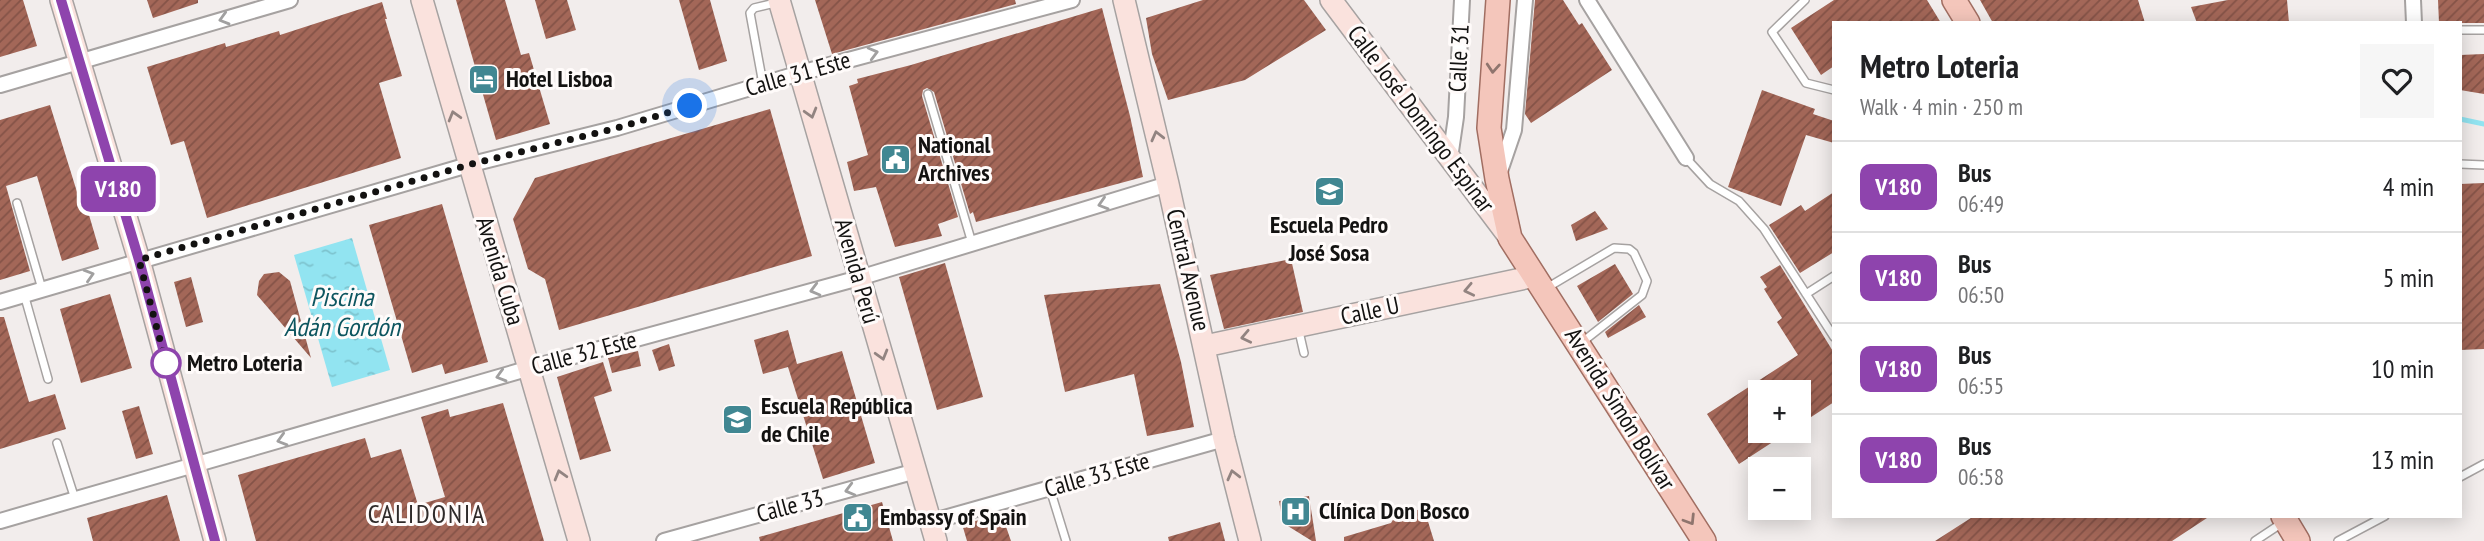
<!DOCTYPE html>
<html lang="en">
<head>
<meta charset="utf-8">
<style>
	:root { --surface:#fff; --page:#f6f6f6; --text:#202124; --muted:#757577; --line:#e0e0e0 }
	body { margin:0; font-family:"PT Sans Narrow",sans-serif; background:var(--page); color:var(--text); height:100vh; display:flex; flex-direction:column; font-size:26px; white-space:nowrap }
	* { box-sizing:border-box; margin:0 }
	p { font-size:23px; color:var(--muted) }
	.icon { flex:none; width:38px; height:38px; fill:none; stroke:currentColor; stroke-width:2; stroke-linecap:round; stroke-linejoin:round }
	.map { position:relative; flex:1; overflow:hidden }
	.side { position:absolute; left:1832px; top:21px; width:630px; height:497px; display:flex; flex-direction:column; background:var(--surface); border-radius:0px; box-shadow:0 4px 18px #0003 }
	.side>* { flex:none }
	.badge { padding:0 14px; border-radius:10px; font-size:24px; line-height:46px }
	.controls { position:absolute; left:1748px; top:380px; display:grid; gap:14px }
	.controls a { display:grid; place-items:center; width:63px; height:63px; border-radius:0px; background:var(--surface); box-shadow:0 4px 18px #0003; font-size:35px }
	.you { position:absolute; width:35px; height:35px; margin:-18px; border:5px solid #fff; border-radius:50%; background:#1a73e8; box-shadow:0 0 0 10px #1a73e833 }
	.map>.badge { position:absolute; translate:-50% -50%; box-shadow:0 0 0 4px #fff }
	.round { display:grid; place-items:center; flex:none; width:74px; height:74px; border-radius:0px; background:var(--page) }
	.headline { display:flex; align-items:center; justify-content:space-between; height:119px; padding:0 28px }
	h1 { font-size:33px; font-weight:600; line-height:52px }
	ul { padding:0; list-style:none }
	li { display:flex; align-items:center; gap:21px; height:91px; padding:0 28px; border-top:2px solid var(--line) }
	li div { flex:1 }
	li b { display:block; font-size:26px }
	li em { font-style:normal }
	li .badge { min-width:77px; font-weight:700; text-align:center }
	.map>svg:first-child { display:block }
	.water { fill:url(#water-ripples) }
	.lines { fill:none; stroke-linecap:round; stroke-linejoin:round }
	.stream { stroke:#92e4f1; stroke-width:5 }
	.building { fill:url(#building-hatch) }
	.lane-casing { stroke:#a6a2a1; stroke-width:10 }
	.street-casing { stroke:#a6a2a1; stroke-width:18 }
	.secondary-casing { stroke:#a6a2a1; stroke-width:24 }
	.primary-casing { stroke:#a16e62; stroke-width:26 }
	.lane { stroke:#fff; stroke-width:7 }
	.street { stroke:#fff; stroke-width:14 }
	.secondary { stroke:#fae2dd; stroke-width:21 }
	.primary { stroke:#f4c6bb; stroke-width:23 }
	.oneway { stroke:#a1a0a0 }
	.oneway2 { stroke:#8f756e }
	.oneway3 { stroke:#928481 }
	.line-casing { stroke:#fff; stroke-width:16 }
	.line { stroke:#8e44ad; stroke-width:10 }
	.walk { stroke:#131211; stroke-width:7; stroke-dasharray:0 12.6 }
	.stop-dot { fill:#fff; stroke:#8e44ad; stroke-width:3.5 }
	.labels { text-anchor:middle; stroke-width:6; stroke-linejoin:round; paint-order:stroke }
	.street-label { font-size:24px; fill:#131211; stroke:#fffbfa }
	.poi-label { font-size:24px; font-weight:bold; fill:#131211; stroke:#fffbfa; text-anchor:start }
	.stop-label { font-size:24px; font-weight:bold; fill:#131211; stroke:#fffbfa; text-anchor:start }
	.water-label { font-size:26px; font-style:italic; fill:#0d555f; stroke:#fffbfa }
	.neighbourhood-label { font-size:26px; letter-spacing:2px; fill:#2f2b2a; stroke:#fffbfa }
</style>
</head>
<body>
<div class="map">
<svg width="2484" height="541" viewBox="0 0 2484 541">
	<defs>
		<pattern id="water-ripples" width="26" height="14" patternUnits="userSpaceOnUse" patternTransform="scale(1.75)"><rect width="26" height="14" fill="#92e4f1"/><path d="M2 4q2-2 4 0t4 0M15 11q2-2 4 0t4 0" fill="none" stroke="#7dc3ce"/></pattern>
		<pattern id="building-hatch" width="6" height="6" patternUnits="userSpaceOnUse" patternTransform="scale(1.75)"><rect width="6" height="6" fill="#a36758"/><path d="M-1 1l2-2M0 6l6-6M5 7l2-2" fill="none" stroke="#845347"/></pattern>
	</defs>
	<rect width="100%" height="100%" fill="#f2edec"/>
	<path class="water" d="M352,238L390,370L332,387L294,255Z"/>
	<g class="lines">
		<path class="stream" d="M2460,119L2484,124"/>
	</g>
	<path class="building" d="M0,0H23L37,46L0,57Z
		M147,0H198V3L153,18Z
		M456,0H505L521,55L529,53L550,124L496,140Z
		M535,0H567L576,30L546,39Z
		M679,0H710L727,61L699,70Z
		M815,0H1015L1016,4L832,54Z
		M1203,0H1304L1326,30L1245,80L1168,100L1152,54L1146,18Z
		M1535,0H1563L1579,25L1582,23L1612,70L1531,123L1525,114Z
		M1834,0H1927L1941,23H1834V66L1821,75L1791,28Z
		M1980,0H2138L2145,23H1993Z
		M2228,0H2287L2289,23H2197L2191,7Z
		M2438,0H2484V23H2439Z
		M382,2L387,19H385L402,76L379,83L401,158L207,218L184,141L171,145L147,67L225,43L226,47L279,31L280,35Z
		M1102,8L1130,116L1143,177L976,222L973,212L970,214L934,92L927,88L923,90L922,96L958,217L938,224L942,236L895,247L876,187L854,191L847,162L868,155L849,86L858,83L857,79L911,65Z
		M2484,54V94L2460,90V55Z
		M1762,90L1815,109L1813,114L1834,121V143L1806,135L1781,206L1728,187Z
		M50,105L77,192L82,191L99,249L62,261L37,176L6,186L30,271L0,280V120Z
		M770,109L812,256L559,330L545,279L528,269L513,219L535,178Z
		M2484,183V349L2460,350V184Z
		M1834,192V252L1800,273L1769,225L1801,205L1805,211Z
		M442,204L488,362L445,374L442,364L412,373L369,225Z
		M1595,211L1608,229L1576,241L1571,225Z
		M1291,259L1303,312L1224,329L1210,275Z
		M945,263L983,397L937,410L899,277Z
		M1615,264L1633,294L1598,322L1577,286Z
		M1780,265L1834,353V402L1799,425V392H1760V430H1791L1739,464L1707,414L1798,355L1777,322L1782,318L1764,289L1767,287L1760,277Z
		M279,272L290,281L311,358L257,295L259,281L264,274Z
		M191,277L203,322L186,327L174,282Z
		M1160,284L1181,362L1194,427L1147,436L1134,374L1065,392L1044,295Z
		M110,294L132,368L81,383L60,309Z
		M1639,305L1646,317L1608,338L1605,332Z
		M0,317H4L29,402L55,394L66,429L0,449Z
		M788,330L797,364L842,351L875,463L823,479L788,367L763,374L754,340Z
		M669,344L675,366L659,371L652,350Z
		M638,351L641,366L612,373L608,358Z
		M603,362L612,391L594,397L611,451L580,460L557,377Z
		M503,403L544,541H256L238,475L365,438L371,458L401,449L418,505L445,497L421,417L448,409L450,417Z
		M139,406L153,454L136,459L122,411Z
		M167,495L180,541H93L87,518Z
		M1309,496L1316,541H1312L1283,523L1279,501Z
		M882,502L893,541H760L759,537Z
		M1414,508L1426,515L1434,541H1344V537L1391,523L1398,512Z
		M1002,515L1011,541H967L962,524Z
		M1974,516H2210L2172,541H1935Z
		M1220,522L1225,541H1169L1168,537Z"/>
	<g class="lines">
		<defs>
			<path id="lane" d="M1805,0L1772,32L1806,83L1834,90
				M2460,30H2484
				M763,84L750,13L754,8L779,2
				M928,94L972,243
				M1686,158L1710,184L1739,201L1764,229L1834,337
				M2460,164L2484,165
				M17,203L42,289
				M1545,289L1614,248L1629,249L1634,253L1647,281L1642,295L1581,343
				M24,294L48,379
				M1806,294L1834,276
				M1298,327L1304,353
				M57,443L75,499
				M2460,477L2484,464
				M1050,489L1066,541
				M2255,541L2282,523
				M2338,541L2385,516"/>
			<path id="street" d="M1587,0L1686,158
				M2413,0L2414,23
				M0,85L290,0
				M1450,158L1456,117L1462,0
				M1499,174L1514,130L1525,0
				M0,302L468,165L617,128L800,73L1072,0
				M0,521L530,368L859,278L1168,184
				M930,522L1224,439
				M664,541L916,471"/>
			<path id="secondary" d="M61,0L139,260L215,541
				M422,0L579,541
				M779,0L936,541
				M1124,0L1168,184L1224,439L1250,541
				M1331,0L1510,238
				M1205,346L1535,276"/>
			<path id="primary" d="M1498,0L1489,128L1497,179L1510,238L1704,541
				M1954,0L1968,23
				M2283,516L2298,541"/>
		</defs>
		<use href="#lane" class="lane-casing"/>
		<use href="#street" class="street-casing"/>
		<use href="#secondary" class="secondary-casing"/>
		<use href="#primary" class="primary-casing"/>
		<use href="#lane" class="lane"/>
		<use href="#street" class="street"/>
		<use href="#secondary" class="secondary"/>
		<use href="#primary" class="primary"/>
	</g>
	<defs><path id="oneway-chevron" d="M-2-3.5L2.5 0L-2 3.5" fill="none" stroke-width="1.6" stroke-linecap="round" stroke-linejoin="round" transform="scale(1.75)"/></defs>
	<g class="oneway">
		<use href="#oneway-chevron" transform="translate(224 19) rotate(164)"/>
		<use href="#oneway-chevron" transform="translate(873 53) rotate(-15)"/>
		<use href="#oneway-chevron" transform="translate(1103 204) rotate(163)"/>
		<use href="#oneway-chevron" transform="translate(89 275) rotate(-17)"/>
		<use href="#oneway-chevron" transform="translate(815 290) rotate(165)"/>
		<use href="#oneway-chevron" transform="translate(501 376) rotate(164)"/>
		<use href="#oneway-chevron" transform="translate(282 440) rotate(164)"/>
		<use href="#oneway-chevron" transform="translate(850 490) rotate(165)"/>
	</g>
	<g class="oneway2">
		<use href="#oneway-chevron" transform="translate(1493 68) rotate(94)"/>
		<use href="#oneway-chevron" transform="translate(1690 520) rotate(58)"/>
	</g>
	<g class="oneway3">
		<use href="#oneway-chevron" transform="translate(811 113) rotate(74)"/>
		<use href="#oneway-chevron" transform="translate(454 116) rotate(-106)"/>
		<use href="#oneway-chevron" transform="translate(1157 136) rotate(-104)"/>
		<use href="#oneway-chevron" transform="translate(1469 290) rotate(168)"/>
		<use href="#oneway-chevron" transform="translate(1246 337) rotate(168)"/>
		<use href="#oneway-chevron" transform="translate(882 355) rotate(74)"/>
		<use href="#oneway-chevron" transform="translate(560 475) rotate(-106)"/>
		<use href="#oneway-chevron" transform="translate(1233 475) rotate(-104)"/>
	</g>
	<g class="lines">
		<defs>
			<path id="line" d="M61,0L139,260L215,541"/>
		</defs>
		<use href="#line" class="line-casing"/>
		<use href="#line" class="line"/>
		<path class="walk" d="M166,363L139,260L468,165L617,128L690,106"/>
	</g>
	<defs>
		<symbol id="hotel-square" viewBox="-11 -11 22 22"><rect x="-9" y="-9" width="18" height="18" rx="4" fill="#418792" stroke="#fffbfa"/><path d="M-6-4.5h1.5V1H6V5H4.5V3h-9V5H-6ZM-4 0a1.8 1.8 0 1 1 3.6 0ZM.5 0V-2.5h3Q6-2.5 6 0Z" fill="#fff"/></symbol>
		<symbol id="civic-square" viewBox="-11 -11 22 22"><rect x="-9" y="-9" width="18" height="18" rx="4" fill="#418792" stroke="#fffbfa"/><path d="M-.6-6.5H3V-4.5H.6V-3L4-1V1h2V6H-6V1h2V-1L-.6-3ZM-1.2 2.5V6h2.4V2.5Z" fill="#fff"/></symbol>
		<symbol id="school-square" viewBox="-11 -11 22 22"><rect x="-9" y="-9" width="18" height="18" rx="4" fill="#418792" stroke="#fffbfa"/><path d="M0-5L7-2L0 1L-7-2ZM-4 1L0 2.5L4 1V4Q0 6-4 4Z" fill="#fff"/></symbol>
		<symbol id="hospital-square" viewBox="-11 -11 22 22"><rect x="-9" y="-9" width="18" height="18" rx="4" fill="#418792" stroke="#fffbfa"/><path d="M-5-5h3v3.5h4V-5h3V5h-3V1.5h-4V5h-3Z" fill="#fff"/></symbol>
	</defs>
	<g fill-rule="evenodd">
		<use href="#hotel-square" x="466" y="62" width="35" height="35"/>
		<use href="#civic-square" x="878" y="142" width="35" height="35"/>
		<use href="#school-square" x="1312" y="174" width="35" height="35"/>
		<use href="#school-square" x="720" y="402" width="35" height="35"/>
		<use href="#hospital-square" x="1278" y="494" width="35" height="35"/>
		<use href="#civic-square" x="840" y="500" width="35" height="35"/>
	</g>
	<circle class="stop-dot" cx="166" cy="363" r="14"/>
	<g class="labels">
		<g class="street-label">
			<text transform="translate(1459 58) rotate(-87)" y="8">Calle 31</text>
			<text transform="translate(798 74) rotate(-16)" y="8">Calle 31 Este</text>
			<text transform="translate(1421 119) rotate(53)" y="8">Calle José Domingo Espinar</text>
			<text transform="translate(1188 270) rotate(77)" y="8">Central Avenue</text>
			<text transform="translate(500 271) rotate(73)" y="8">Avenida Cuba</text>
			<text transform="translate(857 271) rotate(74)" y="8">Avenida Perú</text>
			<text transform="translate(1370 311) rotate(-12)" y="8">Calle U</text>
			<text transform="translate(584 353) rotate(-15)" y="8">Calle 32 Este</text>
			<text transform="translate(1620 409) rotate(58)" y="8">Avenida Simón Bolívar</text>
			<text transform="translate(1097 475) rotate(-16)" y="8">Calle 33 Este</text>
			<text transform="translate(790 506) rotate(-15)" y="8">Calle 33</text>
		</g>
		<g class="poi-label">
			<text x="506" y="87">Hotel Lisboa</text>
			<text x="918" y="153">National<tspan x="918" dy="28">Archives</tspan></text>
			<text x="1329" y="233" text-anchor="middle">Escuela Pedro<tspan x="1329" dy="28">José Sosa</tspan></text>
			<text x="761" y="414">Escuela República<tspan x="761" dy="28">de Chile</tspan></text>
			<text x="1319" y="519">Clínica Don Bosco</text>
			<text x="880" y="525">Embassy of Spain</text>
		</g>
		<g class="stop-label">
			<text x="187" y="371">Metro Loteria</text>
		</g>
		<g class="water-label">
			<text x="342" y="306">Piscina<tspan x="342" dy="30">Adán Gordón</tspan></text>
		</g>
		<g class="neighbourhood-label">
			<text x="427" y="523">CALIDONIA</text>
		</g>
	</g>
</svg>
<div class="controls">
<a>+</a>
<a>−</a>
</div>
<div class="you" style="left:690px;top:106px"></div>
<b class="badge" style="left:118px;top:189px;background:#8e44ad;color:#fff">V180</b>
<section class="side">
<div class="headline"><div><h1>Metro Loteria</h1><p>Walk · 4 min · 250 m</p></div><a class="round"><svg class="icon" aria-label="heart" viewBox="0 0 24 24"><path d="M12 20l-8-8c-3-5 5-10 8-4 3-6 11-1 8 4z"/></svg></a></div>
<ul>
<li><span class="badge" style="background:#8e44ad;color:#fff">V180</span><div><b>Bus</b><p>06:49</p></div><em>4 min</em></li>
<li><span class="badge" style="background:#8e44ad;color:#fff">V180</span><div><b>Bus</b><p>06:50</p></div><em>5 min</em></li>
<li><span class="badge" style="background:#8e44ad;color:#fff">V180</span><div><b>Bus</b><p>06:55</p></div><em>10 min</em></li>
<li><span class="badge" style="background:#8e44ad;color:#fff">V180</span><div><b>Bus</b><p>06:58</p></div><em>13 min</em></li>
</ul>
</section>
</div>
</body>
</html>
